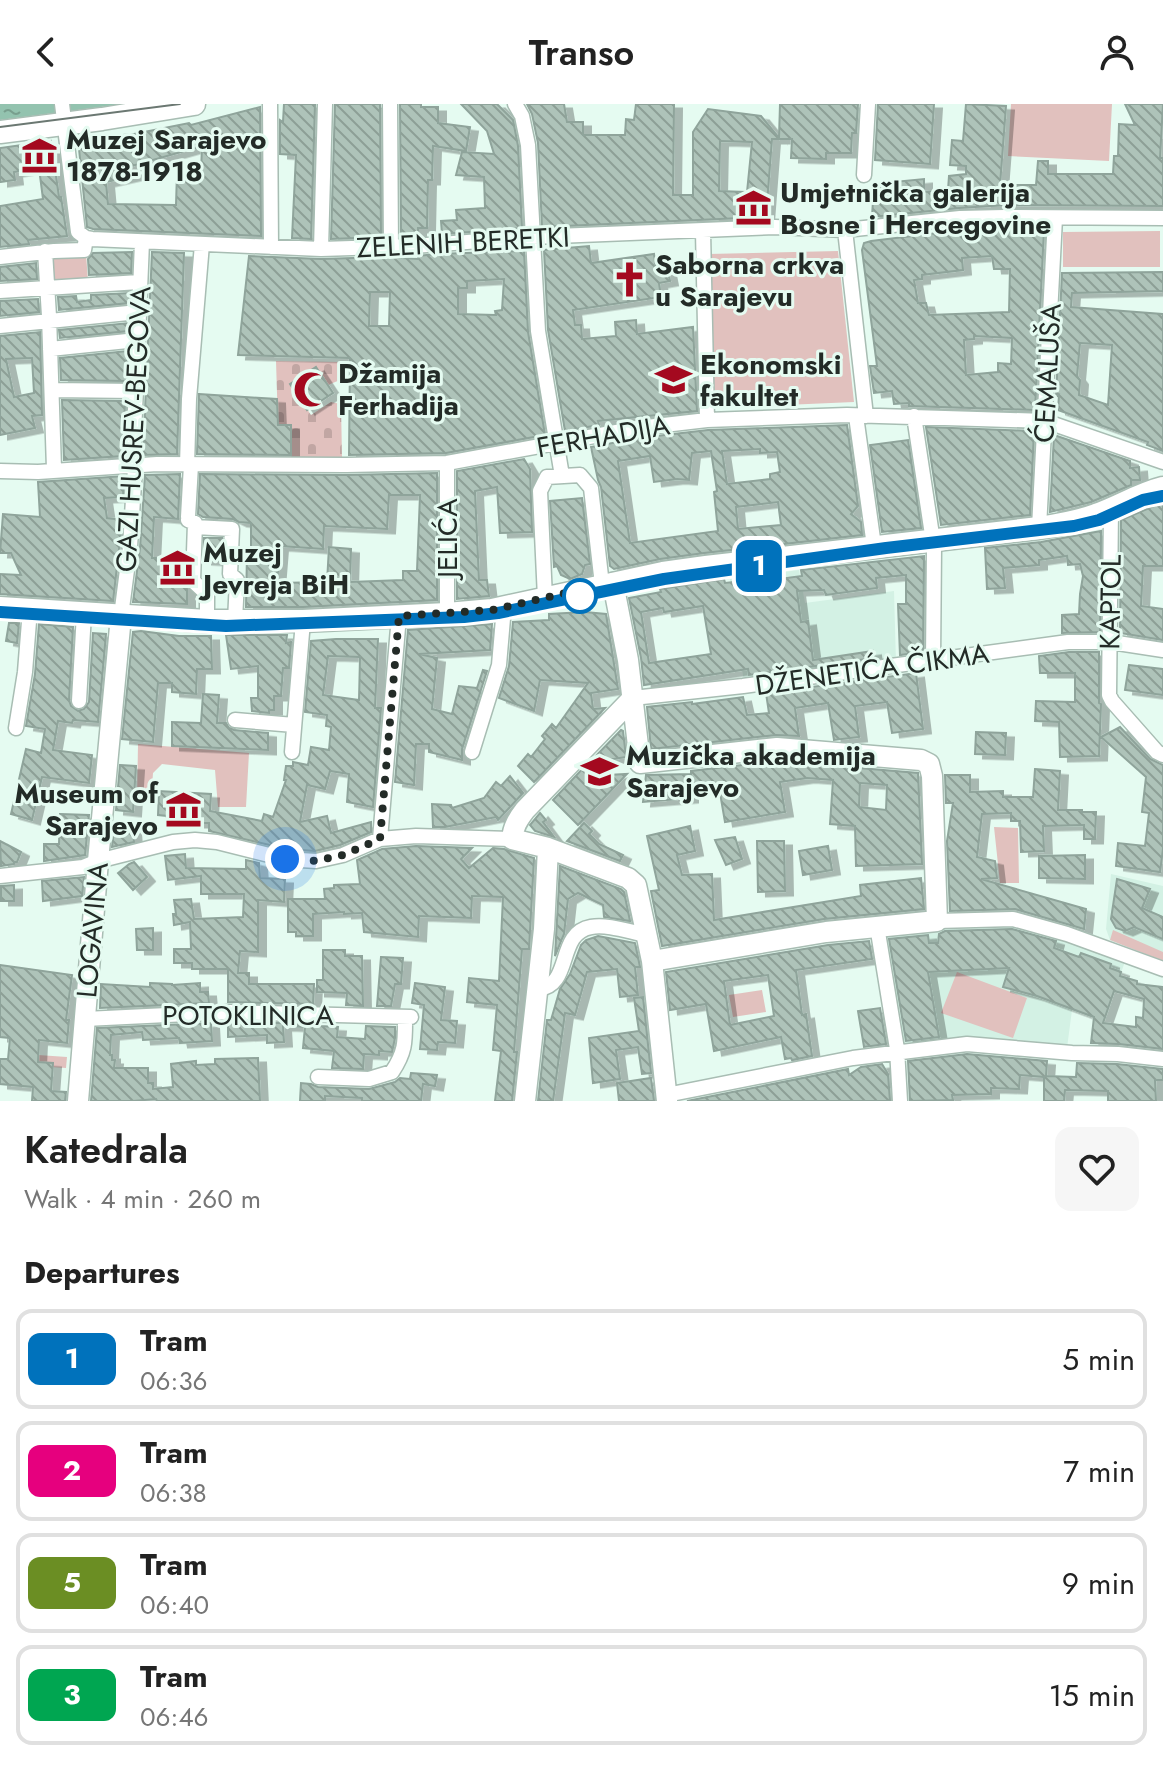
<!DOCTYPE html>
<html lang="en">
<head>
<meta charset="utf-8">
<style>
	:root { --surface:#fff; --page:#f6f6f6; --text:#222; --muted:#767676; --line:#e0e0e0 }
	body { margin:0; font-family:Jost,sans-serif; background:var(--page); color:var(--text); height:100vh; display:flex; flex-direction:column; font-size:30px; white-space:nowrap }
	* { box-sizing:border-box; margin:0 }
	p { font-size:26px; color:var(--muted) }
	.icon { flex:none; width:44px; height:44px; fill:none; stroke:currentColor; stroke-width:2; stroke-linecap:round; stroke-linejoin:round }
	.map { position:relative; height:997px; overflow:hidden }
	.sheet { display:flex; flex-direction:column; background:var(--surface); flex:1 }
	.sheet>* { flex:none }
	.badge { padding:0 16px; border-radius:12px; font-size:28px; line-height:52px }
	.you { position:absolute; width:40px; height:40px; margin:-20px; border:6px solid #fff; border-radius:50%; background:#1a73e8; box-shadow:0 0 0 12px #1a73e833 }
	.map>.badge { position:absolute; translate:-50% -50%; box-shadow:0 0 0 4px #fff }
	h2 { padding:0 24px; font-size:30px; line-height:72px }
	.round { display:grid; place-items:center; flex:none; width:84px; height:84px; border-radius:16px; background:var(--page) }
	.headline { display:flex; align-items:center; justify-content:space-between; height:136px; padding:0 24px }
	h1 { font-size:38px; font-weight:600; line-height:60px }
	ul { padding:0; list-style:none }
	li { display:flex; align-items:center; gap:24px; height:100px; margin:0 16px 12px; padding:0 8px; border:4px solid var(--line); border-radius:16px }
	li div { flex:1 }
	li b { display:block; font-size:30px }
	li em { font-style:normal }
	li .badge { min-width:88px; font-weight:700; text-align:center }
	header { display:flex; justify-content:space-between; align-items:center; height:104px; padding:0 24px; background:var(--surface); font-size:36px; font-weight:600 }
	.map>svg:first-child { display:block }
	.built { fill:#d3f1e4 }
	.green { fill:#e1c1be }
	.cemetery { fill:url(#cemetery-stones) }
	.water { fill:url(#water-ripples) }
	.building { fill:url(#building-back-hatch); stroke:#8fa49b; stroke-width:2; fill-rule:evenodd; filter:url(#shadow) }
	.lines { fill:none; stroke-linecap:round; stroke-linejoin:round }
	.street-casing { stroke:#a8bdb3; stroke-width:17 }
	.secondary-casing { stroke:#a8bdb3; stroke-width:23 }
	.primary-casing { stroke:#a8bdb3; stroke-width:25 }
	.street { stroke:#fff; stroke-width:14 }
	.secondary { stroke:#fff; stroke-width:20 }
	.primary { stroke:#fff; stroke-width:22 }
	.tram { stroke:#6b7872; stroke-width:2 }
	.line-casing { stroke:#fff; stroke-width:18 }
	.line { stroke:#0072bc; stroke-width:12 }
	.walk { stroke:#232b27; stroke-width:8; stroke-dasharray:0 14.4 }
	.stop-dot { fill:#fff; stroke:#0072bc; stroke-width:4 }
	.labels { text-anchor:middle; stroke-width:6; stroke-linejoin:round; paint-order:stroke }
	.poi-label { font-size:28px; font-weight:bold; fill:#232b27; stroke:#e5fbf1; text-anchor:start }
	.street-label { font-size:28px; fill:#232b27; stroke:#e5fbf1 }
</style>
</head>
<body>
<header><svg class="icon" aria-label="back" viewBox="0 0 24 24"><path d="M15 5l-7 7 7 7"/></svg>Transo<svg class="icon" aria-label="person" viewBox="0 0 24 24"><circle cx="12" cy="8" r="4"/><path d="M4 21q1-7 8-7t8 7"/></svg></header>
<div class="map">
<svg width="1163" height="997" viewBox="0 0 1163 997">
	<defs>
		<pattern id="cemetery-stones" width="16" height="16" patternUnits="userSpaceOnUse" patternTransform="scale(2)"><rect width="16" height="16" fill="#e1c1be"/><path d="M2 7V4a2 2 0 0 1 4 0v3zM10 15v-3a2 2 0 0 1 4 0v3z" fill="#c1a6a3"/></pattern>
		<pattern id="water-ripples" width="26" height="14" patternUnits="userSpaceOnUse" patternTransform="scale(2)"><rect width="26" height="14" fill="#93c3af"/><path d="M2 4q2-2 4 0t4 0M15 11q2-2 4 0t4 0" fill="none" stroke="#789f8e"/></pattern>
		<pattern id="building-back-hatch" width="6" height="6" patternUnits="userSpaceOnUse" patternTransform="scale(2)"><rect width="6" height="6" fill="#aec3b9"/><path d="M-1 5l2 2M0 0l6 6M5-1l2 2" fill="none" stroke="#8d9f96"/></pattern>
		<filter id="shadow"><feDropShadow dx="8" dy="4.5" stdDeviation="0" flood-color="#0004"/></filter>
	</defs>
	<rect width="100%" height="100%" fill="#e5fbf1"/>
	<path class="built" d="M799,466L805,499L894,487L896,559L744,579L730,475Z
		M1111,770L1163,782V857L1110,836L1106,825Z
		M1013,815L1127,852L1104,916L1072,906L1067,944L897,945L877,822Z"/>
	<path class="green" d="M1011,0H1112L1109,57L1008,52Z
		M1160,127V163H1063V128Z
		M838,147L854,298L713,304L708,150Z
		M86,150L88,177L53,179L51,151Z
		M138,640L249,649L246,703H218L215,666L162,660L153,669L151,697L137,699Z
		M994,723L1018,724L1019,779H1000Z
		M1113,826L1163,848V857L1110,836Z
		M957,868L1027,894L1013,934L941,909Z
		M762,886L766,908L733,913L729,891Z
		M38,951L67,953L66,964L37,962Z"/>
	<path class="cemetery" d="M276,257L340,258V276L328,281L316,263L290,280L311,311L331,298L341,300L342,354L293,355L291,352V322L278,321Z"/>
	<path class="water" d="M0,0H124L0,16Z"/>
	<path class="building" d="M284,0H315L311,135L292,134L296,51L280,50V16L283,18Z
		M335,0H380L381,133L331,135Z
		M400,0H421V3H438V19L470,23L466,47L433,42L432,76H428L427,124H418V132H401Z
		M461,0H497L513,16L518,42L522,124L442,130L441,117L457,116L456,106L485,104L484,73L456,71L462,48L494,50L487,27Z
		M527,0H564L567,18H583V31H625L626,15L634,16L636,0H674L673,91H693V28L708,5L761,12L779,34L780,0H858L856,29H852L851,49H826V55L791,54L792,35H772L766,113L542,123L538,39L532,10ZM720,37L752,38L747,88L719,87Z
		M878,0H934L930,60L875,56Z
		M966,0L1006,2L1000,81H1036L1038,57H1048V70H1113L1114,52H1118L1119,20L1135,21L1125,0H1163L1160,54H1163V102L1008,101L959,104L872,113L874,80L924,75V88L948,86L949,72L966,70V62L950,61L952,36L963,37Z
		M260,3L261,132L93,125L87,123L78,35L134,30L189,19L191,21ZM202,42L201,68H177L176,101L108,100L106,78L137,71L136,67H114Z
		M51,37L59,93H61L67,132L28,136L29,140L0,143V102L43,95L39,64L14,68L15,76L0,78V44Z
		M979,124H1042L1044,126L1035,306L909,302V299L894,300L892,287L874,289L870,262H877L862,146L864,139L871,137ZM992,152L994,165H1010L1009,208L929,211L926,199H918L914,176L922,175V171L963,166L962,154ZM974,232L1012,234L1011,260L998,259V268L966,271L964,236L974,235Z
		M589,142L591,159L654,150L656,164L667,162L670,177L659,179L661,193L573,206L575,221H581L582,235L616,232L615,218L636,216L637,230L693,223L697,307L598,317L599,321L565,327L548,226L544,146Z
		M524,147L528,228L545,331L446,349L349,351L350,254L238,251L249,152L321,155L385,153L418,155V152L436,150ZM504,175L502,206L495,207L496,211L458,210V184H467V177ZM370,188H390L389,222H369Z
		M132,148L131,169L89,171L88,155L93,149Z
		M152,148L184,149L177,350L143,351Z
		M36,159L37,175L0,177V163Z
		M1163,168V187L1072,189L1071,203L1163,210V347L1147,341L1148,338L1058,306L1059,291L1056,293L1062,169ZM1080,239L1112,241L1108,301L1079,291L1080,276L1077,272Z
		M130,189L129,199L59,206L58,193L76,192L77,198L91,196V191Z
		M38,195L39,208L0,212V197Z
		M129,219L128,227L60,234L59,226Z
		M40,228L42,311L32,312L35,324L0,331V232ZM32,254L34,289L14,293L6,255Z
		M127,247L126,277L61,276L60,254Z
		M316,263L333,289L307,306L290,280Z
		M199,290L277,295L278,321H291V351L197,350Z
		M62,296L125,297L123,352L64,356Z
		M847,321L858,402L851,410L861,418L862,431L704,449L660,455L614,465L610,462L601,383L598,376L591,343L639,334L708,326ZM760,345V349L777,348L780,368L770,370V375L727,380L722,347ZM711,347L717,387L714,388L718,427L630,439L618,357L650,352L654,378L677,375L689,376L692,349ZM778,398L781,421L738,425L736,403Z
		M926,323L1034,327L1030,411L941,421Z
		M1054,331L1130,357V364L1139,363L1140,376H1131V381L1091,398L1050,408Z
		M908,336L921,424L882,428L870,341Z
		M524,355L530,365L532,428L500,429L497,383L475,387L479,476H487L489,492L457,495V367Z
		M437,369V496L303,503H246L247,449H251V419L239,418L233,415L203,413L198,410L200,370L346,371ZM389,391H420L417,467H403V476L350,478L351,445L329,443L327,478L277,479L280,442L323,445L324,422L387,425Z
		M180,370L178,415L154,413L152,454H184L183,477L187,485V500L133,498L140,444L145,371Z
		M124,372L123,393L104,394L107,414L115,415L122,419L113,497L0,490V470L21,471L11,449H0L3,410L40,413L38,378Z
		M582,394L590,460L585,461L582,470L570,475L561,471L557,462L554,463L550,397Z
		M1161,399H1163V462H1143L1141,502L1163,505V536L1120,529L1121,416Z
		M1101,427L1100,528L1062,529V511L1079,510L1080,490L1083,472L1080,460L1068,461L1067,452L1039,456V461L1003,464L1005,484L987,485L985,444L1041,438Z
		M204,434H222L221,457L204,456Z
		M924,452L923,548L900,551L898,500H906V471L876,474L877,484L826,491L824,486L797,487L801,518L808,517L813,556L873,547L874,554L749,571L748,565L644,581L641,554L629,494L661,488L660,485L724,475L725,479L742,477V480L802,472L801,466ZM703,502L711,550L649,559L641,508L663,504L664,508Z
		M585,508L606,510L618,585L591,589L593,605L605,604L534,678L518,662L528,650L531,653L545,635L542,632L552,620L556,624L588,579L540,576L534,607L499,594L509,562L513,518L549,516V510Z
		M9,519H19L17,539L6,537Z
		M39,520L73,523L69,596L71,602L78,607L84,605L89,598L93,529L106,530L98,618L73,616L72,619L58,617L53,646L92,651L89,679L42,673L32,716L11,710L26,645L41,649L45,625L26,622L35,570Z
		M492,520L490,546L419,550L437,554L432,605L452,610L459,582L477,584L483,566L487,567L462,645V656L429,648V640H416L414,681L395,678L408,526Z
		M141,527L179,532H211L212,565H197L196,590L172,588V579H158L153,638L122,635L133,528Z
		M226,531H287L286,539L291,538L289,564H283L281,592H274V606H269V609L252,607L251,594H258V562L231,565Z
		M336,535H378L375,604H381L373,703L347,698L349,670L330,667L325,685L307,681L300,718L327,712L331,729L371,718V728L340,741L315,747L287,745L209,727V719H187V714L158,711L159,687L211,690L210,707L262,717L264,710L273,713L286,676H284L286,662H293V658L308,661L311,643L329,646L331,623L326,622L327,611L305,608L311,537ZM328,552L360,553L359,596L323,591Z
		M1069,548H1099V599L1101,600L1099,652L1060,653L1059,618L1035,617L1036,597L1075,598V569H1040L1039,552Z
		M1129,561L1163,565V591L1125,586Z
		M916,569L923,625L892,629L887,598L855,602L859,633L834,636L828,599L795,604L799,632L776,631L651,645L647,603L692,598V600L743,593L747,611L769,609L766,589Z
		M203,590L219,591L217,619H226L229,624L234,626L268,629V646L172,642V618L201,619Z
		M1120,623L1150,655L1163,661V745L1160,768L1116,762L1118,739L1145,742L1149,709L1142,708L1146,673L1101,633Z
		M621,626L623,627L626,653L589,659Z
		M976,628L1006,629L1005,651L975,650Z
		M777,657L918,669L922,760L856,762L855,722L830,720L833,676L807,674L780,678L785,708L725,718L719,683L690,686V694L643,698L646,671L691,670V667ZM860,679L887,681L886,706L859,703Z
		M588,659L589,672L627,670L578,721L553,696Z
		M120,661L136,662L133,708L116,706Z
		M1035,665L1060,667L1058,706H1082V708H1096L1095,735H1084V721L1043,722L1044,747L1021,748L1020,717H1011V709L982,710L977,753L995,757L997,774L981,775L1086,805L1084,825L1015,805L950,807L947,737L953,699H946L945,671H970V688L1003,687V693H1033Z
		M510,672L523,689L498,716L496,713L445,723H433L432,700L451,701L452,704L484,694L496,678L501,682Z
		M540,709L546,716L543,718L554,733L535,727L530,721Z
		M60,710L89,711L85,751L44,757V740H59Z
		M584,719L592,727L589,730L599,740L623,751L620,757L567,737Z
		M690,722L695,747L677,751L682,771L712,770L714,816L861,792L860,781L921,774L924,805L824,815L662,842L651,787L659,786L647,732Z
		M133,725L134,738L112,743L114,726Z
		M735,733L742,755L726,761L715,736Z
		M0,737L21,748L17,758H14V760L1,762Z
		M757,737H784L785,787L758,788Z
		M416,742L472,744L461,755L469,764L493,744L504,745L534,754L529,845H522L514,948H517L512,997H495L501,947L493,946L497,901L467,898L469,874L499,877L503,793L472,792L471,814L419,812L418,833L364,828L362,809L344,810V808L313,810V832H296V828H288V795H325L324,785L334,784V781L360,780L357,756L382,745Z
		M828,742L832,766L803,771L799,747Z
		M185,750L186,764L246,765V756L259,759L260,774L285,775L284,798L258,796V848L240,847L238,869H249V880H314L313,900L228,898V865H192V859H174V845H191L190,818L174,821L173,810H176L174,796L191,795L194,815L243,813L244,790H201V772L168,776L165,752Z
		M1085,751V775L1039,774V752Z
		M134,758L147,773L133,786L118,769L129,760Z
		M560,762L621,785L624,788L630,817L604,813L603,801L578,789L568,795L564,830L555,852Z
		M84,773L82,792L43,797L42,777Z
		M1117,775L1150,785L1142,804L1163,813V835L1134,823L1125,827L1116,824L1111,815Z
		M14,781V797H1V782Z
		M153,824V846H137L136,825Z
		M1012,825L1056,837L1054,844L1079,853L1081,849L1111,860L1110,864L1121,868L1120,872L1137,877V880L1163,883V945L1119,940L1091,939L1094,913L1037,892L1003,883L1009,864L928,868L939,933L906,937L889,835L928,831L929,839H938L939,830L945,827ZM1114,887L1144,895L1143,914L1136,913V923L1103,919Z
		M598,832L635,839L640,863H635L638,891L620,893L617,865L587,868L575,911L565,909L553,997H538L547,916H551L560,885L570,870L581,841L586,836Z
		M869,837L872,855L796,866L802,911L806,910L812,952L792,956L791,954L785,955L781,933L714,947L706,900L670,906L666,868L828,841ZM768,871L774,912L730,921L724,877Z
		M323,846H345V852H362L363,902L346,901L347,889L317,888V876H323Z
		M381,853L403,854L401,880H395L391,902H377Z
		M0,861L72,871L66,916H69L67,939L39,936L38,958L53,959L51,987L66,988L65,997H32L33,983L0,980V955H8L10,934L0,933Z
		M150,879L172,880V881L200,879V888H208L209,899L100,904L101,880L150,883Z
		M415,879L445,883L441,916L457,917L455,939L438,938L437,946L420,945L424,901L412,899Z
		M643,893L651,969L642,970L638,943L616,946L620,975L593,979L589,934L639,927L634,894Z
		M880,904L886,940L864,943L858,907Z
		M228,918L320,920V922L338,923L337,933L365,935L366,922L395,923V934L392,948L379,947V951L364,950L363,965L332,964L334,947L303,944L305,923L283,922L284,938L267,939V931L228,933Z
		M211,919L212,937L180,939L179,934L143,936L142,928L111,931L110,951H112V956H115L114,964H148V979H153V985L173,983L171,960L196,957V961L215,960V955L258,954L260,997H157L156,995L133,997H91L97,924Z
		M967,950L1047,957L1046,972L1076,973L1077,959L1117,960L1163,965V976H1155L1156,997H1108V987L1065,986L1064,997H1044V973L1020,971L1019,985L991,984V990L952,991L953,996L910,997L908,957Z
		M882,960L888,970L890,997H687L848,965L849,971L861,963Z
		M411,969L437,971L435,982L423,980L421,997H362V994L325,992V997H300L301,979L311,980L318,983L369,985L395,978L400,974L410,975Z
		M651,974L654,997H619L617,979Z"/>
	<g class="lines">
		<defs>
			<path id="street" d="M62,0L78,128L86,134L92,135L321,145L414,142L532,133L775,123L845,126L960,114L1004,113L1163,114
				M270,0L271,143
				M390,0L391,143
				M515,0L522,12L528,41L538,227L562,372
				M864,71L868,0
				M845,126L866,312
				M703,127L707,316
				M321,145L325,0
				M45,147L49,212L54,365
				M0,153L54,147L84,146L86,134
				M0,187L139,178
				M0,222L138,208
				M50,245L137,236
				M52,286L135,287
				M856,312L874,442
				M914,312L934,444L933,556
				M447,359V510
				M187,361L189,295L202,140
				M0,367L38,368L157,360L346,361L447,359L638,324L707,316L847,311L1045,317L1163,358
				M1111,405L1109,591L1112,597L1157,648L1163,651
				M188,413L191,361
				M188,416L195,419L193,477L207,490V517
				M195,423L232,425L230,470L237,476L235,517
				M1039,424L1055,114
				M545,494L540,387L547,373L580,371L591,384L602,481
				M121,512L130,443L135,364L133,355L142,138
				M633,594L743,582L1068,538H1111L1163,546
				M79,597L84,509
				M235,616L294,621
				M16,624L25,568L30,505
				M292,648L303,517
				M472,648L499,561L504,503
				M380,735L399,512
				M0,772L83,763L98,757L173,738L195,736L217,738L285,755L316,757L343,751L380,735L416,732L512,735
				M937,817L1013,815L1067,830L1163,865
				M877,822L897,945L900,997
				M538,885C573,882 556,829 591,823C608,820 630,828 647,831
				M85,915L229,908L411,913
				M318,973L369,975L392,968C406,947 405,937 405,913
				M666,991L853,954L967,940L1072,949L1118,950L1163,955"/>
			<path id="secondary" d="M613,479L628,556L640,659L777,644L921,656L929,660L932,672L937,817L826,828L652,857
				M633,594L525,706C518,715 513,723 512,735L548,744L628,774L636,781L652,857L667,997
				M78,997L98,757L121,512
				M525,997L544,825L548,744"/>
			<path id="primary" d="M0,28L102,15L194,0
				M0,504L207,517H303L447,510L492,506L663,469L706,463L1039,424C1058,421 1078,418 1096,411C1119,403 1139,390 1163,384"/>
		</defs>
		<use href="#street" class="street-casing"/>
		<use href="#secondary" class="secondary-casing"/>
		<use href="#primary" class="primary-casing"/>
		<use href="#street" class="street"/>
		<use href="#secondary" class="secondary"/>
		<use href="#primary" class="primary"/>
		<path class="tram" d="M0,23L180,0
			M0,508L226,522L464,513L498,509L664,475L886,444L1074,422L1099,416L1143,396L1163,392"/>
	</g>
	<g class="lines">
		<defs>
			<path id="line" d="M0,508L226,522L464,513L498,509L664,475L886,444L1074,422L1099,416L1143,396L1163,392"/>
		</defs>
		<use href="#line" class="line-casing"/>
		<use href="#line" class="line"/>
		<path class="walk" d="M285,755L316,757L343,751L380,735L399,512L492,506L579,486L580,492"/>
	</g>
	<defs>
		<symbol id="museum-bare" viewBox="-9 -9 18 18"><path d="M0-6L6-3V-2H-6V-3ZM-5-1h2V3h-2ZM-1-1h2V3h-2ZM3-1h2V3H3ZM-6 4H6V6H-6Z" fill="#a4091f" stroke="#e5fbf1" stroke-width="2.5" paint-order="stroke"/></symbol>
		<symbol id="church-bare" viewBox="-9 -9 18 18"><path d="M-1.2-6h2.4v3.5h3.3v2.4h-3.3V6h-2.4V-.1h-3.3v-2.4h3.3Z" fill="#a4091f" stroke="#e5fbf1" stroke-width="2.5" paint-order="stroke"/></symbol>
		<symbol id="university-bare" viewBox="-9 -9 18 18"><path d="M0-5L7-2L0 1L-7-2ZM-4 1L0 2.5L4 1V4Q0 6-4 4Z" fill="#a4091f" stroke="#e5fbf1" stroke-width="2.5" paint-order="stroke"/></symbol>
		<symbol id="mosque-bare" viewBox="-9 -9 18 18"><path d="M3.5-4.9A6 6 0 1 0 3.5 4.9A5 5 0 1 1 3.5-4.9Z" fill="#a4091f" stroke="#e5fbf1" stroke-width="2.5" paint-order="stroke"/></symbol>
	</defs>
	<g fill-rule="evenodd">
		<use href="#museum-bare" x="14" y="26" width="51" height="51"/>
		<use href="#museum-bare" x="728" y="78" width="51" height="51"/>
		<use href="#church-bare" x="604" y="150" width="51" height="51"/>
		<use href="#university-bare" x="648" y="250" width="51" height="51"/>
		<use href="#mosque-bare" x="286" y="260" width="51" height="51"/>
		<use href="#museum-bare" x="152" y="438" width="51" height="51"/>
		<use href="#university-bare" x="574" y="642" width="51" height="51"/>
		<use href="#museum-bare" x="158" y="680" width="51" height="51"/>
	</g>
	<circle class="stop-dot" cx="580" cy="492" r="16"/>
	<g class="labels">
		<g class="poi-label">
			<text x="66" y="45">Muzej Sarajevo<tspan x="66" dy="32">1878-1918</tspan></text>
			<text x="780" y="98">Umjetnička galerija<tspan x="780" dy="32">Bosne i Hercegovine</tspan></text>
			<text x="655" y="170">Saborna crkva<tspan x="655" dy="32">u Sarajevu</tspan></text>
			<text x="700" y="270">Ekonomski<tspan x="700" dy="32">fakultet</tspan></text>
			<text x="338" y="279">Džamija<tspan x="338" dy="32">Ferhadija</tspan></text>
			<text x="203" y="458">Muzej<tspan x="203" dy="32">Jevreja BiH</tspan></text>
			<text x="626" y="661">Muzička akademija<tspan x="626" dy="32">Sarajevo</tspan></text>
			<text x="158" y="699" text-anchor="end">Museum of<tspan x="158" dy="32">Sarajevo</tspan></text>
		</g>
		<g class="street-label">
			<text transform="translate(463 138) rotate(-3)" y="10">ZELENIH BERETKI</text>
			<text transform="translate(1047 269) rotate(-87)" y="10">ĆEMALUŠA</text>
			<text transform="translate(133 325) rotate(-87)" y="10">GAZI HUSREV-BEGOVA</text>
			<text transform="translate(603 332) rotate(-10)" y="10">FERHADIJA</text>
			<text transform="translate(447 434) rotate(-90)" y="10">JELIĆA</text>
			<text transform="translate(1110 498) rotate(-89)" y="10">KAPTOL</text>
			<text transform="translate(872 565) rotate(-8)" y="10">DŽENETIĆA ČIKMA</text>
			<text transform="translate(92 826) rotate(-85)" y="10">LOGAVINA</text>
			<text x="248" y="921">POTOKLINICA</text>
		</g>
	</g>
</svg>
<div class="you" style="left:285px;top:755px"></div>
<b class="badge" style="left:759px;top:462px;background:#0072bc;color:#fff">1</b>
</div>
<section class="sheet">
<div class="headline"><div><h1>Katedrala</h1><p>Walk · 4 min · 260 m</p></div><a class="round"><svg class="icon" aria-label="heart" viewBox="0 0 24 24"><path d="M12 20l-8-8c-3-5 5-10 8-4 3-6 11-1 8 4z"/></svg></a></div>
<h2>Departures</h2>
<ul>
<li><span class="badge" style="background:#0072bc;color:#fff">1</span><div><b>Tram</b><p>06:36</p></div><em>5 min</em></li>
<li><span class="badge" style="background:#e6007e;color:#fff">2</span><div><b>Tram</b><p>06:38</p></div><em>7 min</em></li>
<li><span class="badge" style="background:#6b8e23;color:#fff">5</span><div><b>Tram</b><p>06:40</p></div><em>9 min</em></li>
<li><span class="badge" style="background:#00a651;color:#fff">3</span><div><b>Tram</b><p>06:46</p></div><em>15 min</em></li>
</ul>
</section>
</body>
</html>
